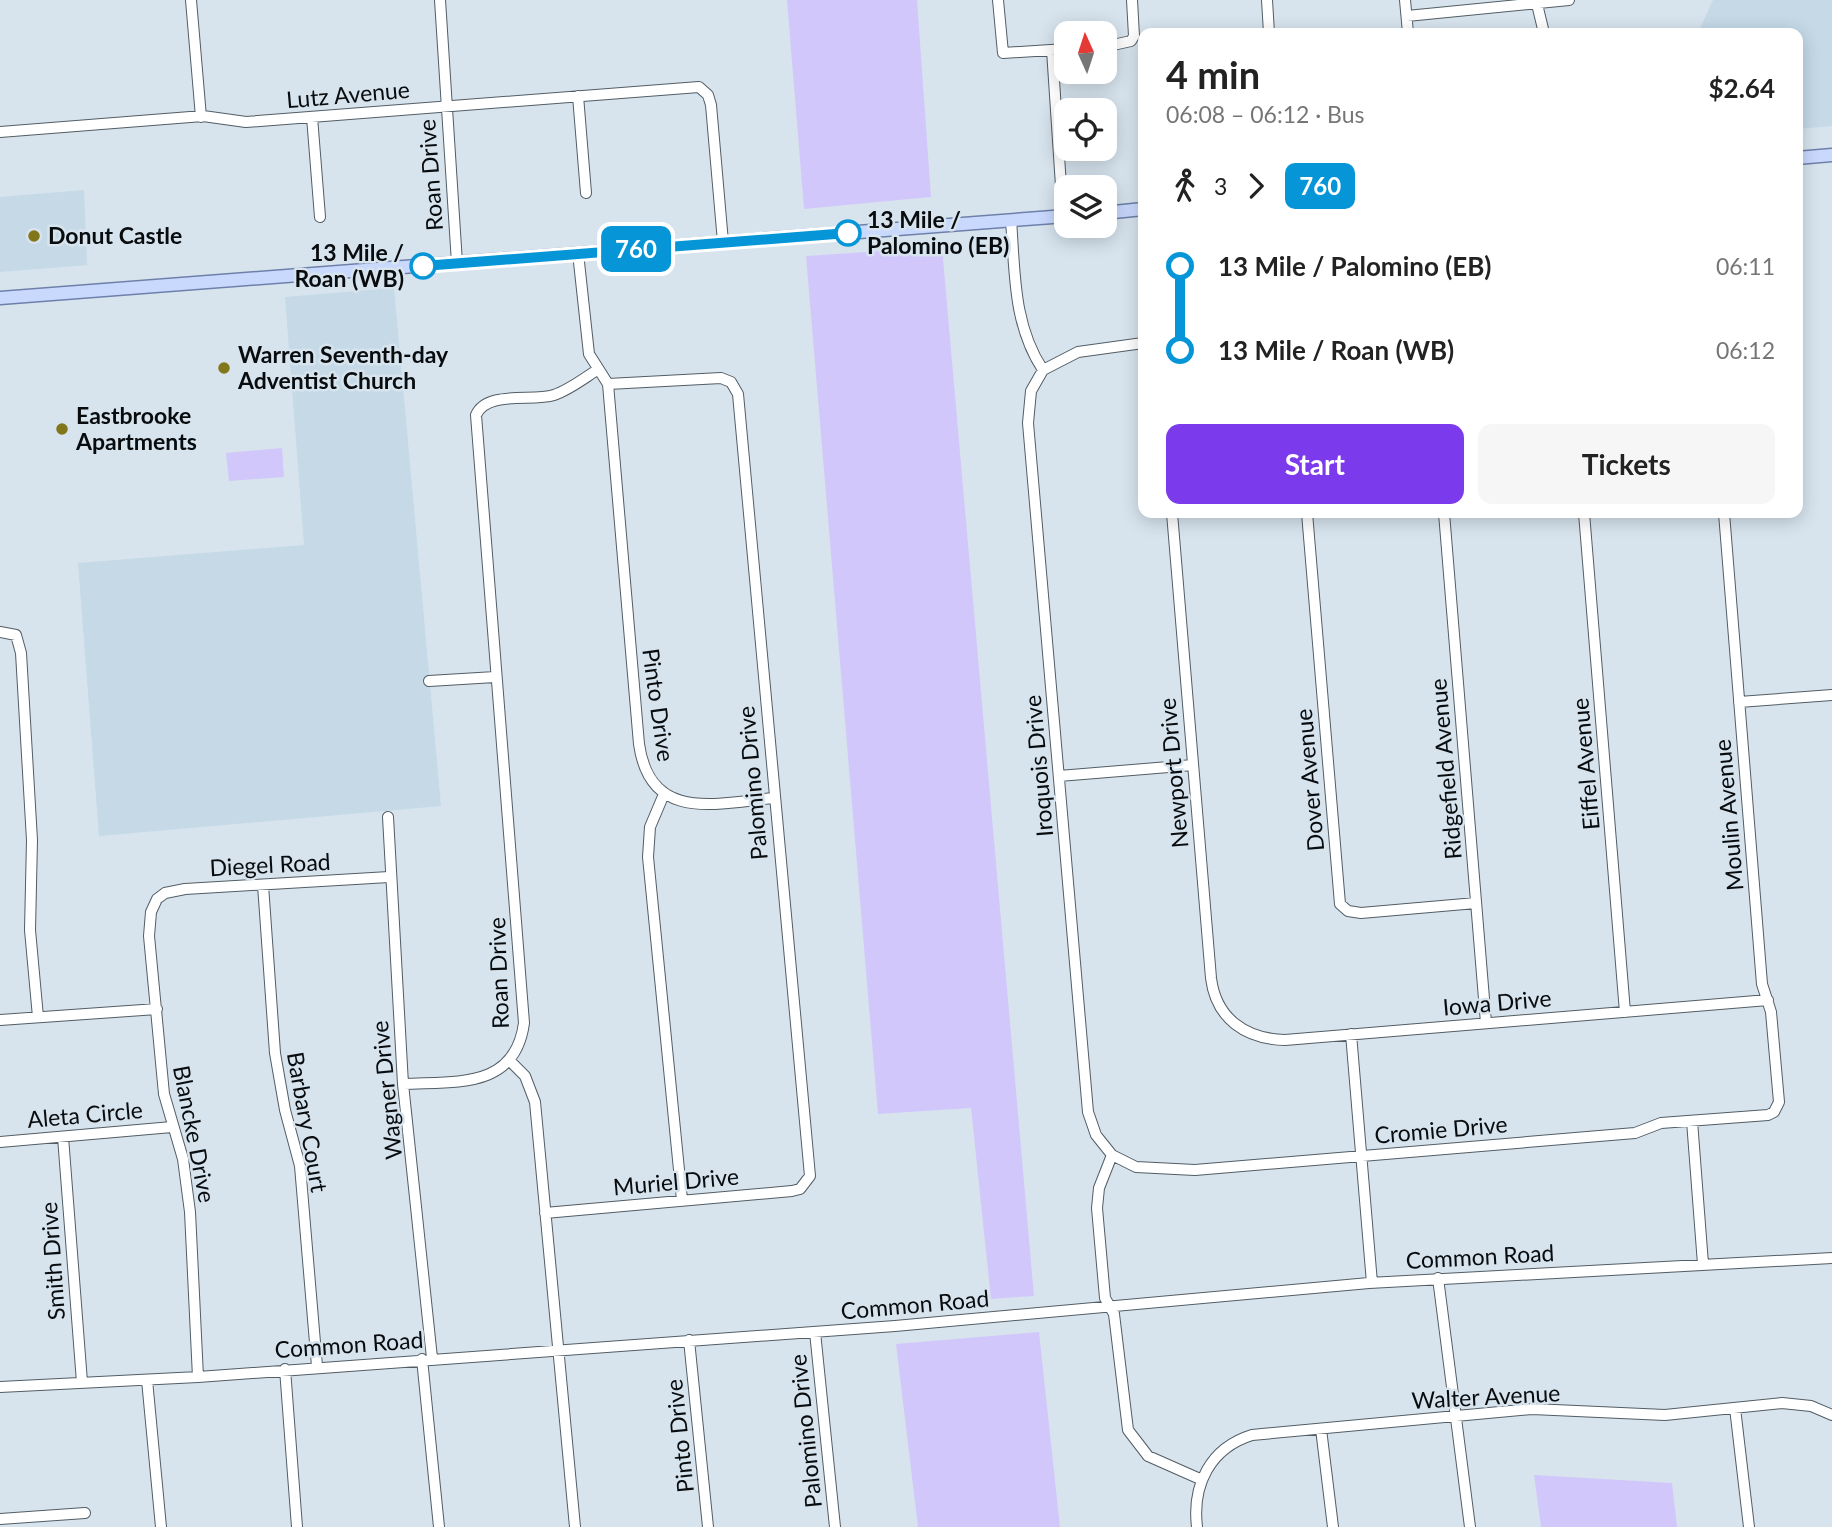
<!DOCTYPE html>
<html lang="en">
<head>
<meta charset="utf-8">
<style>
	:root { --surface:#fff; --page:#f6f6f6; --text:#222; --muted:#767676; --accent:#7c3aed }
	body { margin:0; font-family:Lato,sans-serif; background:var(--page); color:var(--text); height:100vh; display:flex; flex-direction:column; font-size:26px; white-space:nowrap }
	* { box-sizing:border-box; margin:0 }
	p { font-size:23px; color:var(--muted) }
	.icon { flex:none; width:38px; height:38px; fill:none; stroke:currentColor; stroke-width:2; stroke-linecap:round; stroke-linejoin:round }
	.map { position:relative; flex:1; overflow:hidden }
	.sheet { position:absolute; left:1138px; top:28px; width:665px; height:490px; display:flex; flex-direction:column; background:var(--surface); border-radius:14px; box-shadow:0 4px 18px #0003 }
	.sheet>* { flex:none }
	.badge { padding:0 14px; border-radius:10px; font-size:24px; line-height:46px }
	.needle { width:46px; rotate:357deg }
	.fabs { position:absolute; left:1054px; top:21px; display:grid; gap:14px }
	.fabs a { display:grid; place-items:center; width:63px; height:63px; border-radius:14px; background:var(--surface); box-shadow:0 4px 18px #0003; font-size:35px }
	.map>.badge { position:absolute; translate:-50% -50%; box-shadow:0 0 0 4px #fff }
	.legs { display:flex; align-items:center; gap:10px; height:77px; padding:0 28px; font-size:23px }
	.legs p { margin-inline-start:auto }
	.overview { display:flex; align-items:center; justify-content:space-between; height:119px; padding:0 28px }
	h1 { font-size:38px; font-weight:700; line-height:52px }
	.action { display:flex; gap:14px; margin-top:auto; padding:14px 28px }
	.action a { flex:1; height:80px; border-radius:14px; background:var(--accent); color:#fff; font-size:28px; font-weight:700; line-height:80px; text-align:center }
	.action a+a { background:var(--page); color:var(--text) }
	ul { padding:0 28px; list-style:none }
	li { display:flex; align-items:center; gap:24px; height:84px; font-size:26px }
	li i { display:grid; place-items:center; width:10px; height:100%; margin:0 9px; background:currentColor }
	li i::after { content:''; width:18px; height:18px; margin:-9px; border:5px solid; border-radius:50%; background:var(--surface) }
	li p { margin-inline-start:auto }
	li:first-child i { background:linear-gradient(#0000 50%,currentColor 0) }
	li:last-child i { background:linear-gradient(currentColor 50%,#0000 0) }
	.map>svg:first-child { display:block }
	.built { fill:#c5d9e7 }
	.green { fill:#d2c7fa }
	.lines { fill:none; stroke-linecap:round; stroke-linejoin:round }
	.minor-casing { stroke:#525d65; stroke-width:12 }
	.major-casing { stroke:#6e80aa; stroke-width:15 }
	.minor { stroke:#fff; stroke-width:10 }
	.major { stroke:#c9d9fe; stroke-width:12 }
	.line-1-casing { stroke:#fff; stroke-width:16 }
	.line-1 { stroke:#0696d7; stroke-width:10 }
	.stop-1-dot { fill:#fff; stroke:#0696d7; stroke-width:3.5 }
	.poi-dot { fill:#82761a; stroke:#d7e4ee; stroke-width:2.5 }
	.labels { text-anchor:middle; stroke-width:5; stroke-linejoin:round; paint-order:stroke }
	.street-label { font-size:23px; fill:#080c0f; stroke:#d7e4ee }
	.stop-label { font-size:23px; font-weight:bold; fill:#080c0f; stroke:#d7e4ee; text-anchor:start }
	.poi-label { font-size:23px; font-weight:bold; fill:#080c0f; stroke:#d7e4ee; text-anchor:start }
</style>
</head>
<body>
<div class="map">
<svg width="1832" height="1527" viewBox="0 0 1832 1527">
	<rect width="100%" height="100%" fill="#d7e4ee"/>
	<path class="built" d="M1713,0H1832V126L1797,129V33H1698Z
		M84,190L87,265L0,272V197Z
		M394,288L441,806L99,836L78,563L304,545L285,297Z"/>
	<path class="green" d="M787,0H917L931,197L804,209Z
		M942,247L1034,1296L991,1299L971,1108L878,1114L806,256Z
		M282,448L284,477L229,481L226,453Z
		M1039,1332L1060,1527H918L896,1344Z
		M1534,1475L1672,1483L1677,1527H1541Z"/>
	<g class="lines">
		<defs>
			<path id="minor" d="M191,0L201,117
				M440,0L457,263
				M998,0L1003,53L1066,49
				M1267,0L1269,33
				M1405,0L1408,33
				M1536,0L1544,33
				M1407,16L1569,0
				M1104,47L1131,41L1134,36L1132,0
				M1052,50L1063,216
				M578,96L586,193
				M312,117L320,217
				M0,132L203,116L246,122L699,87L708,95L711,105L723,242
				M1011,220C1015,272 1013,325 1043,370L1031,391L1028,423L1088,1112L1096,1135L1112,1155L1099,1188L1097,1208L1105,1298L1114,1314L1128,1430L1148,1456L1200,1479
				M578,253L589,354L608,384L639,744C650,822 715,804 773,798
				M1043,370L1078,352L1143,343
				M1172,513L1211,978C1216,1019 1246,1039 1285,1040L1768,1000
				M1307,513L1340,904L1348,911L1361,913L1476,903
				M1444,513L1486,1023
				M1584,513L1625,1012
				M0,632L16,635L21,653L32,840L30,930L38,1017
				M429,681L495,677
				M1739,702L1832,695
				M1059,776L1193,765
				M664,794L650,827L648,857L682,1200
				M388,817L403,1084L432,1358
				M263,885L275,1053L285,1110L300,1166L317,1366
				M0,1020L157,1009
				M1351,1034L1372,1283
				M510,1061L525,1076L535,1102L575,1527
				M403,1084C455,1081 515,1090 524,1023L476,415C487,390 532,402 554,395C569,390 583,379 597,370
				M1692,1121L1703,1264
				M63,1137L82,1382
				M0,1142L172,1127
				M1112,1155L1136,1167L1195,1170L1635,1133L1661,1123L1768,1115L1774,1112L1779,1102L1771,1012L1762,984L1724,513
				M545,1213L792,1191L800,1189L810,1176L738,394L731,382L721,378L608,384
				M1438,1278L1470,1527
				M815,1332L835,1527
				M689,1340L708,1527
				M422,1359L439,1527
				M285,1369L297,1527
				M198,1377L190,1212L183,1159L164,1094L149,936L151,912L157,899L165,893L185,889L389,877
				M147,1380L161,1527
				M0,1387L198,1377L895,1326L1369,1283L1832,1258
				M1735,1408L1749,1527
				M1321,1429L1333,1527
				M0,1519L85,1513
				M1197,1527C1192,1485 1210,1448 1252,1435L1532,1409L1665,1415L1782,1403L1811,1406L1832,1415"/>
			<path id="major" d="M1797,158L1832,155
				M1104,213L1143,209
				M0,298L1066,216"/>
		</defs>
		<use href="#minor" class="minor-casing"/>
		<use href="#major" class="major-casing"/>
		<use href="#minor" class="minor"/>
		<use href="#major" class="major"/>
	</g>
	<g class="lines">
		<defs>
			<path id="line-1" d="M423,266L848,233"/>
		</defs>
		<use href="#line-1" class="line-1-casing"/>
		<use href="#line-1" class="line-1"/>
	</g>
	<g class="stop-1-dot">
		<circle cx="848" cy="233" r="12"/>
		<circle cx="423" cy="266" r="12"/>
	</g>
	<g class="poi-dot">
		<circle cx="34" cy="236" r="7"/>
		<circle cx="224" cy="368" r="7"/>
		<circle cx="62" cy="429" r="7"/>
	</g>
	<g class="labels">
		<g class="street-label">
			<text transform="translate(348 95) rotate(-5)" y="8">Lutz Avenue</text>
			<text transform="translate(431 175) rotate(-94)" y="8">Roan Drive</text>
			<text transform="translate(658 705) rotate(82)" y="8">Pinto Drive</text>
			<text transform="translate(1586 764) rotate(-95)" y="8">Eiffel Avenue</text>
			<text transform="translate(1039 766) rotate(-95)" y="8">Iroquois Drive</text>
			<text transform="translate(1446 769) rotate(-95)" y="8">Ridgefield Avenue</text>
			<text transform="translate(1174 773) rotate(-95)" y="8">Newport Drive</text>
			<text transform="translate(1310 780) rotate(-95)" y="8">Dover Avenue</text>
			<text transform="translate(753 783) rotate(-95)" y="8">Palomino Drive</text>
			<text transform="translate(1729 815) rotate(-95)" y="8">Moulin Avenue</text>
			<text transform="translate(270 865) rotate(-3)" y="8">Diegel Road</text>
			<text transform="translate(499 973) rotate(-92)" y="8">Roan Drive</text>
			<text transform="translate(1497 1003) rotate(-5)" y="8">Iowa Drive</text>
			<text transform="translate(387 1090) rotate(-96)" y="8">Wagner Drive</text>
			<text transform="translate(85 1115) rotate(-5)" y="8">Aleta Circle</text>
			<text transform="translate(307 1122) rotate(80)" y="8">Barbary Court</text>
			<text transform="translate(1441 1130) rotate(-5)" y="8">Cromie Drive</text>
			<text transform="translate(194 1134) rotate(79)" y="8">Blancke Drive</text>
			<text transform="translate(676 1182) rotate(-5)" y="8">Muriel Drive</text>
			<text transform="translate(1480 1257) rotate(-3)" y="8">Common Road</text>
			<text transform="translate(53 1261) rotate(-94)" y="8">Smith Drive</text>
			<text transform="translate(915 1305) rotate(-5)" y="8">Common Road</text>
			<text transform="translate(349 1345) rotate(-4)" y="8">Common Road</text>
			<text transform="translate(1486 1397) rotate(-3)" y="8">Walter Avenue</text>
			<text transform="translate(806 1431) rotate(-96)" y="8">Palomino Drive</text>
			<text transform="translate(680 1436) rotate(-96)" y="8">Pinto Drive</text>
		</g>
		<g class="stop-label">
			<text x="867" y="228">13 Mile /<tspan x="867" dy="26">Palomino (EB)</tspan></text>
			<text x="404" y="261" text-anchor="end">13 Mile /<tspan x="404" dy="26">Roan (WB)</tspan></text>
		</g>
		<g class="poi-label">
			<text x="48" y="244">Donut Castle</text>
			<text x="238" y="363">Warren Seventh-day<tspan x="238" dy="26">Adventist Church</tspan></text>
			<text x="76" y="424">Eastbrooke<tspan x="76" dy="26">Apartments</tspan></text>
		</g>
	</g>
</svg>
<div class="fabs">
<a><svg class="needle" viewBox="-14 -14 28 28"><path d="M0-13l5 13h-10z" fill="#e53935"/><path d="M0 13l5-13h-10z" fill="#767676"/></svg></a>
<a><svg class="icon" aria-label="locate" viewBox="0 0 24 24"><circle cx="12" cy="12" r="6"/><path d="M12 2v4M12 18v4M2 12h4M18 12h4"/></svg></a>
<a><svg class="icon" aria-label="layers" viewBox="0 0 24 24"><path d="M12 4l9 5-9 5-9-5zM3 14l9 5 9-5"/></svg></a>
</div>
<b class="badge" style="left:636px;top:249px;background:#0696d7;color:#fff">760</b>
<section class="sheet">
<div class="overview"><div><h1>4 min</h1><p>06:08 – 06:12 · Bus</p></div><b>$2.64</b></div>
<div class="legs"><svg class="icon" aria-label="walk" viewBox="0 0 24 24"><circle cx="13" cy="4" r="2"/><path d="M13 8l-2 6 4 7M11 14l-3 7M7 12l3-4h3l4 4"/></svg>3<svg class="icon" aria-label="forward" viewBox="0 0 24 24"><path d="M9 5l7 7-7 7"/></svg><b class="badge" style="background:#0696d7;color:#fff">760</b></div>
<ul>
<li><i style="color:#0696d7"></i><b>13 Mile / Palomino (EB)</b><p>06:11</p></li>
<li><i style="color:#0696d7"></i><b>13 Mile / Roan (WB)</b><p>06:12</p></li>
</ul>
<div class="action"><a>Start</a><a>Tickets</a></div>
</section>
</div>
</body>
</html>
